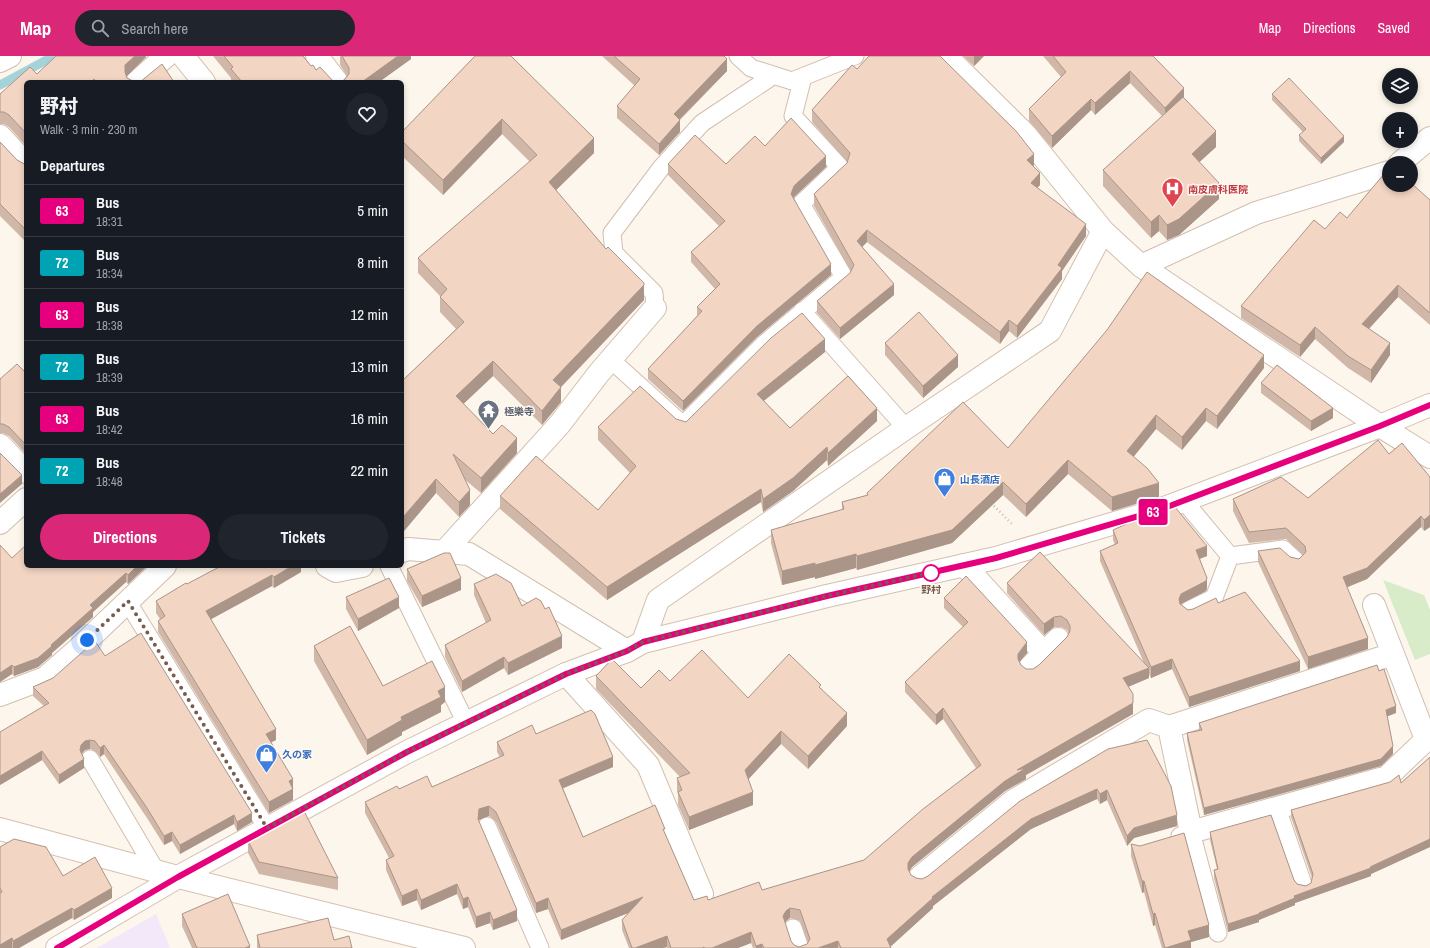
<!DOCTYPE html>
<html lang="en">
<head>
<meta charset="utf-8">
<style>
	:root { --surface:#171b24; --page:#20242c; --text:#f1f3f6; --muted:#9ea1a6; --line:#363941; --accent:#db2777 }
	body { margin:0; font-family:"Archivo Narrow","Noto Sans JP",sans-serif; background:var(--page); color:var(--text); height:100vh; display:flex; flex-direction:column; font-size:15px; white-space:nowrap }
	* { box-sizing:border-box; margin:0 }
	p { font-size:13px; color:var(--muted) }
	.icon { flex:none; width:22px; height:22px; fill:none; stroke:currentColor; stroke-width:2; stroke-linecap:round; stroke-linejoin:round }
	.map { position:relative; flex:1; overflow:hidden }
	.drawer { position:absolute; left:24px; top:24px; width:380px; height:488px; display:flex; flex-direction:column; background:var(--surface); border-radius:6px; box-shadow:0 2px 6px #0003 }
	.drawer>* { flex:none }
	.badge { padding:0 8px; border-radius:3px; font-size:14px; line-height:26px }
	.tools { position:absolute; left:1382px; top:12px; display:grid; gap:8px }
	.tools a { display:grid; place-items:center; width:36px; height:36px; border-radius:50%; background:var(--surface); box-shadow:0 2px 6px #0003; font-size:20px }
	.you { position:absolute; width:20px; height:20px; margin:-10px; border:3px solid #fff; border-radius:50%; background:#1a73e8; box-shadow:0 0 0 6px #1a73e833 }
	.map>.badge { position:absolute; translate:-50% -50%; box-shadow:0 0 0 2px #fff }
	h2 { padding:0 16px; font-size:15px; line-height:36px }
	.round { display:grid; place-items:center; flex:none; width:42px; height:42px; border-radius:21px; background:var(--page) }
	.overview { display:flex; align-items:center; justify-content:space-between; height:68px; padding:0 16px }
	h1 { font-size:19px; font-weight:800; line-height:30px }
	.primary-button { display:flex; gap:8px; margin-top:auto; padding:8px 16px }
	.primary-button a { flex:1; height:46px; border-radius:24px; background:var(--accent); color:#fff; font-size:16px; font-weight:800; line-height:46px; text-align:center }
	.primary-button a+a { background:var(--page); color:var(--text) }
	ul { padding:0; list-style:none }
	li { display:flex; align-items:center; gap:12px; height:52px; padding:0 16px; border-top:1px solid var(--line) }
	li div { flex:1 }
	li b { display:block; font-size:15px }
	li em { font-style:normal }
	li .badge { min-width:44px; font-weight:700; text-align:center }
	header { display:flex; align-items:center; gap:24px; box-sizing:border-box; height:56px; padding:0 20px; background:var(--accent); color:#fff }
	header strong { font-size:19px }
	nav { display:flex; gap:22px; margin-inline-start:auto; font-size:14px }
	.search { width:280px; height:36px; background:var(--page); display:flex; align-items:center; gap:10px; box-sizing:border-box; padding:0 14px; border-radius:22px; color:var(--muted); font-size:15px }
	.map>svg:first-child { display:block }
	.education { fill:#f3e8fa }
	.green { fill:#d8ecc9 }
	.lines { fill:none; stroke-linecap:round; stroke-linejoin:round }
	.stream { stroke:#a5d3da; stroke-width:9 }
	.lane-casing { stroke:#d1beb0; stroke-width:19 }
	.street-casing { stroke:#d1beb0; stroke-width:24 }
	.secondary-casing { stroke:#d6c0b0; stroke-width:24 }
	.path { stroke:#d9b8a5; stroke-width:2.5; stroke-dasharray:1 3; stroke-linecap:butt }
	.lane { stroke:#fff; stroke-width:17 }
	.street { stroke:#fff; stroke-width:22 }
	.secondary { stroke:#fff; stroke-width:22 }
	.wall { fill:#d1b7a8; fill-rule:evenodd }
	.shaded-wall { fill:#aa9588 }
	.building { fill:#f3d5c3; stroke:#aa9588; fill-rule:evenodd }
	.line-casing { stroke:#fff; stroke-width:9 }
	.line { stroke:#e6007e; stroke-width:6 }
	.walk { stroke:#7a5c4d; stroke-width:4; stroke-dasharray:0 7.2 }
	.stop-dot { fill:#fff; stroke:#e6007e; stroke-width:2 }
	.labels { text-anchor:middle; stroke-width:3; stroke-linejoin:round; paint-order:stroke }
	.health-label { font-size:10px; font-weight:bold; fill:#be3a42; stroke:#fffaf3; text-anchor:start }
	.worship-label { font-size:10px; font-weight:bold; fill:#5b616d; stroke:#fffaf3; text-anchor:start }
	.shop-label { font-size:10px; font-weight:bold; fill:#366cbe; stroke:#fffaf3; text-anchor:start }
	.stop-label { font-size:10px; font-weight:bold; fill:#7a5c4d; stroke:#fffaf3 }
</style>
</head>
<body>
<header>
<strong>Map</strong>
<div class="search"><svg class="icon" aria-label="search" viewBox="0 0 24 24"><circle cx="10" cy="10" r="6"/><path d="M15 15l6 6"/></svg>Search here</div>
<nav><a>Map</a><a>Directions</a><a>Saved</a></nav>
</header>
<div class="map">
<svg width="1430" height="892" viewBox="0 0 1430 892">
	<rect width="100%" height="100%" fill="#fdf6ec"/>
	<path class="education" d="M156,858L170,892H97Z"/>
	<path class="green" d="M1383,524L1424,539L1430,554V598L1415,604Z"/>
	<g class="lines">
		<path class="stream" d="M0,29L54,0"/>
		<defs>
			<path id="lane" d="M738,0L751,12L792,25L855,0
				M655,252L654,237L614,197L612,177L661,112L702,67L774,19
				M802,255L906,372
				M610,303L683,369L764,288L844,221L801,148L840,111L793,60L803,21
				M1184,445L1230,500
				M389,510L466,667
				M127,545L267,772
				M1189,554L1214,542L1230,500L1283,493L1296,505
				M90,703L156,815
				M1277,752L1303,828
				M487,770L540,892
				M1180,780L1191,776L1218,877
				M793,872L800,892"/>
			<path id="street" d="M183,0L204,26
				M317,0L337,26
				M946,0L1025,78L1103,175L1141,210L1380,370L1430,401
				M0,5L10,0
				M137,26L166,0
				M0,80L26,108
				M1400,107L1430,82
				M1141,210L1256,157L1389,116
				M0,389L26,416
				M0,467L26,443
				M402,495L408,493L469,498L627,595
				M444,496L559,369L599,317L655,252
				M964,509L1044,597
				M327,510L336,515L362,510
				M1374,549L1393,598L1169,671L1191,776L1387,721L1430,680
				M643,586L658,544L906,372L1050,275L1103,175
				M1393,598L1426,683
				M1030,611L1058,583
				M566,618L648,709L702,838
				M0,639L45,622L77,594L165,510
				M920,821L1013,745L1149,664L1169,671"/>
			<path id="secondary" d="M0,773L178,821L464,892
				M57,892L178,821L407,696L566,618L627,595L643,586L827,540L996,502L1159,454L1380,370L1430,349"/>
		</defs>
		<use href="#lane" class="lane-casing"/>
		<use href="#street" class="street-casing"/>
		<use href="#secondary" class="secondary-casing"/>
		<path class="path" d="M991,447L1013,469"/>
		<use href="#lane" class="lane"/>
		<use href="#street" class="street"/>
		<use href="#secondary" class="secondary"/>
	</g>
	<path class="wall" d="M65,0H146V1L127,20V22L133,25L174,26H26V90L9,71L4,68H0V38L37,18Z
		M213,0H303L311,10L333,25L339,26L344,24L347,20L340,9V0H411V3L379,26H232L231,25V22Z
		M475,0L594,97L556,134L644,244L561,331V346L542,369L493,320L463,348L493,378L517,397L481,437L464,423L470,449L459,461L436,437L404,475L402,473V325L456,273L440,256V240L418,217V202L530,106L502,78L443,139L402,100V76Z
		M602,0H724L727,15L680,64V76L659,99L617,62V50L635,30Z
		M963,0H984L974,10Z
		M1043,0H1153L1184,43L1216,91L1199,106L1219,143L1179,179L1167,184L1159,175L1151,182L1103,130V114L1162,60L1130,27L1095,59L1091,54L1052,92L1029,65V53L1061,21Z
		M857,13L1034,109L1033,110L1040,129L1037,132L1086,180L1062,215V223L1017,282L1009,275L1000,288L867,186L862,191L894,239L840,283L817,257V245L850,217L851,216L814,150V138L847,107V106L812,66V54Z
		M1272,38L1344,86L1321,108L1299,85V79L1303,76L1272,44Z
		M0,86L17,104L26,109V186L0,160Z
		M765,90L826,111L794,141V142L831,219L757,281L683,355L648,323V313L697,260V251L715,233L691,206V196L719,170L668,119V108H726Z
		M1403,132L1430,144V269L1398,241L1369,273L1390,299L1371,327L1348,312L1315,283L1300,301L1241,262V250L1325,173Z
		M885,287L958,311L923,342L885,299Z
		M825,296L764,345L790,372L877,365L828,410L827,404L793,435L763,456L761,446L607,544L500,453V440L598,454L630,417L598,384V371L676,363L686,366Z
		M1264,312L1217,373L1206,365L1182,394L1156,373L1133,401L1159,441L1112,455L1068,418L1026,461L1003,439L952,487L857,514L856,512L815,523V521L782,529L771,487V474L842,454V446L867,439V437L1008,392Z
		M26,317V398L9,380L3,377H0V323Z
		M1261,327L1333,362L1311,375L1261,337Z
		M1389,398L1430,421V471L1424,475L1421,471L1367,523L1347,531L1368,593L1308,613L1258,506V495L1299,503L1303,499L1286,483L1249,487L1233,455V443L1308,442Z
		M1113,474L1207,500L1200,503L1207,532L1206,535L1181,548V549L1188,554L1218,547L1300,615L1189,651L1172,613L1151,622L1149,618V622L1128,631L1133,658L1026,719V723L1005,735L912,811L909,816L911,819L916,822L922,823L928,820L1108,693L1177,770L1134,782L1127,790L1107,744L1100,748L1097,743L1031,773L933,850V852L890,891L891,892H753L751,887L738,892H667V891L663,892H629L622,874V864L628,857L561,884L548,853L536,857L496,766L489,760L479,764V766L517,865L493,874L490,867L476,872L468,851L463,853L457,838L421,854L417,844L402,850L386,814V804L389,802L365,757V746L399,733L432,731L500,701L497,696V686L536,678L613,711L563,732L583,781L665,778L694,844H708L762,834L864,804L976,712L943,663L936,669L905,636V626L963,571L944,552V542L1027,597L1019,606L1021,609L1026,613H1033L1039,609L1067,581L1069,578L1067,574L1061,571H1054L1044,579L1007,537V527L1144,607L1100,505V495L1115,489L1113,484ZM790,862L800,865L808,887L807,888L799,891L794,889L791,885L785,867L786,865Z
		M12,502L26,510H147L128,528L126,526L93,556V561L52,597V599L38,611L14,620L12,618L0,626Z
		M301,510V516L274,532L272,530L211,563L276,684L271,686L293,732V744L269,757L158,576V565L160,563L156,557V545L235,511Z
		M407,513L461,534L422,551L407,525Z
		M474,528L522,550L562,592L508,619L504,612L462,636L445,601V589L486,567L474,539Z
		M346,541L399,552L358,575L346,553Z
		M314,590L383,630L445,646L441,649V656L402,676V679L367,699L314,605Z
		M105,600L252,766L237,775L234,768L180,798L172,785L164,789L147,762L104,698L100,701L95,695L90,693L85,694L82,698L84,712L59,728L42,704L0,729L44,650L33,640V631Z
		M596,620L641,632L670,625L748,642L821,632L847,670L808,713L781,688L748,723L753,749L689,774L678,749V738L677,735V722L680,721L596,633Z
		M1396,657L1387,660L1393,698L1381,710L1204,759L1187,684V677L1199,674V667Z
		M1430,701V791L1371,818V820L1295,847V849L1259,864V866L1228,876L1214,822V814L1217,813L1210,784V776L1294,824L1297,828L1306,830L1311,827L1312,822L1291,761V754L1401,727Z
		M248,785L338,822V834L259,818L248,797Z
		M1131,788L1209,881L1191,886V892H1162L1155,869L1153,870L1144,836L1142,837L1131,800Z
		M0,791L63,820L112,842L74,864L72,862L19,892H0Z
		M182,858L250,892H192L182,870Z
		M257,879L334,884L352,892H257Z"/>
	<path class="shaded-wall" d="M135,0H146V1L125,22V9Z
		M398,0H411V3L379,26H362Z
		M974,0H984L974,10Z
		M727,3V15L674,69V58Z
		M1130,15V27L1095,59V47Z
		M1184,32V44L1165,63V52Z
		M1091,43V54L1052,92V80Z
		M502,63V78L443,139V124Z
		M680,64V76L659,99V88Z
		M1216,75V91L1192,113V98Z
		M1344,80V86L1321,108V102Z
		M594,82V97L549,141V126Z
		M1034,98V109L1027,116V104Z
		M826,100V111L794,141L791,149V138L794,130Z
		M1040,117V129L1031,138V127Z
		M1219,127V143L1179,179L1167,184V169Z
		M1159,159V175L1151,182V166Z
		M1086,168V180L1062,215V223L1017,282V270L1058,209Z
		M867,174V186L857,196V185Z
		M831,208V219L757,281L683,355V345L757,270Z
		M894,228V239L840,283V272Z
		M644,229V244L561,331V346L542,369V355L553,324Z
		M1398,229V241L1362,280V268Z
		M1009,264V275L1000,288V276Z
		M1315,271V283L1300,301V289Z
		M825,283V296L757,350V338Z
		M1390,287V299L1371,327V314Z
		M958,299V311L923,342V330Z
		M1264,299V312L1217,373V360Z
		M493,305V320L456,355V340Z
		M877,352V365L828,410V397Z
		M1206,352V365L1182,394V381Z
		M1333,352V362L1311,375V365Z
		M1156,359V373L1127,409V395Z
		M517,382V397L481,437V422Z
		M827,391V404L793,435L763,456V443Z
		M1068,404V418L1026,461V448Z
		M22,419V428L0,447V438Z
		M436,423V437L404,475V460Z
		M1003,426V439L952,487L857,514V500Z
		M1159,427V441L1112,455V441Z
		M761,433V446L607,544V531Z
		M470,434V449L459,461V446Z
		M1430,459V471L1424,475V464Z
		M1421,460V471L1367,523L1343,533V521Z
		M1207,490V500L1196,504V494Z
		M856,498V512L815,523V509Z
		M815,507V521L782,529V515Z
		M137,510H147L128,528V519Z
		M292,510H301V516L274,532V521Z
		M126,517V526L93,556V561L52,597V599L38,611L14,620V611L51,589L90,549Z
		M272,519V530L206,566V555Z
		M461,522V534L422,551V540Z
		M1207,522V532L1206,535L1181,548L1179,554V543L1181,538Z
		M399,541V552L358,575V563Z
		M1054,561V571L1044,579V568Z
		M562,580V592L508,619V607Z
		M1368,582V593L1308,613V601Z
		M1027,586V597L1018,608V598Z
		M504,601V612L462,636V625Z
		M1172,603V613L1151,622V611Z
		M1300,605V615L1189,651V641Z
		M12,609V618L0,626V617Z
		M1149,612V622L1123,633V622Z
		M445,631V646L441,649V656L402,676V679L367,699V684L438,635Z
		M1133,647V658L1026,719V723L1005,735L912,811L908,817V823V807L912,801L1017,714Z
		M1396,650V657L1386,661V654Z
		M943,652V663L936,669V659Z
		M847,657V670L808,713V700Z
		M276,673V684L266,689V678Z
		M781,675V688L745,727V714Z
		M90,684V693L85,694L81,698L80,694L81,689L85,685Z
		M104,689V698L100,701V692Z
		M1393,690V698L1381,710L1204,759V752Z
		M42,695V704L0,729V720Z
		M613,701V711L559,734V724Z
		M84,703V712L59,728V719Z
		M293,723V744L269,757V746L289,725Z
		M1097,733V743L1031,773L933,850V852L889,892L887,883L932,841L1031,763Z
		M1107,734V744L1100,748V738Z
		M753,736V749L689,774V761Z
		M489,750V760L479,764L478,774V763L479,753Z
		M252,757V766L237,775V766Z
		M234,759V768L180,798V789Z
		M1177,759V770L1134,782L1127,790V780L1134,772Z
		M172,776V785L164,789V780Z
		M1430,783V791L1371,818V820L1295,847V849L1259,864V866L1228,876V868L1259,857L1294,840L1370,811Z
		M1142,825H1144V836L1142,837Z
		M457,828V838L421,854V844Z
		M112,832V842L74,864V854Z
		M417,833V844L402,850V840Z
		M468,841V851L463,853V843Z
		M643,841V851L561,884V874Z
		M548,842V853L536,857V847Z
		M72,852V862L19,892H13V885Z
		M790,852V862L786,865L783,871V860L786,855Z
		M517,854V865L493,874V864Z
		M490,856V867L476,872V861Z
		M1155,857V869L1153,870V858Z
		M1209,869V881L1191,886V892H1165L1188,875Z
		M751,876V887L738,892H712Z
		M667,880V891L663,892H635Z
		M12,882V892H0V889Z
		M838,885V892H818Z
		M762,888V892H756V890Z
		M250,890V892H245Z"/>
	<path class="building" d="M56,0H135L125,9V16L127,22L133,25L140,26L162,8L174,26H96L94,23L91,26H26V77L9,59L4,56H0V38L30,11L37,18Z
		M224,0H303L311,10L313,9L316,14L320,11L333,25L339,26L344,24L349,18V12L342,0H398L362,26H242L231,13L233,11Z
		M475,0H511L594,82L549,126L606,193L608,191L644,227V229L553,324L561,331L542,355L493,305L456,340L493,378L502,369L517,382L481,422L453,398L470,434L459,446L436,423L404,460L402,459V325L464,266L440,241L447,233L418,202L537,99L502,63L443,124L402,85V76Z
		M614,0H724L727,3L674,58L680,64L659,88L617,50L640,23Z
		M869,0H940L1016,75L1034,98L1027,104L1040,117L1031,127L1086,168L1058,209L1062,212L1017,270L1009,264L1000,276L867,174L857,185L894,228L840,272L817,245L850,217L854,209L814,138L847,107L850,97L812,54L852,9L857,13Z
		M1053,0H1153L1184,32L1165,52L1130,15L1095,47L1091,43L1052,80L1029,53L1066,16Z
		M1289,22L1344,80L1321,102L1299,79L1306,73L1272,38Z
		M1183,41L1216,75L1192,98L1219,127L1179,163L1167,169L1159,159L1151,166L1103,114Z
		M791,62L826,100L794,130L791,138L831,208L757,270L683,345L648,313L702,255L697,251L720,228L691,196L725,165L668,108L695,79L726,108L755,80L765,90Z
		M0,86L17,104L26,109V174L0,148Z
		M1387,117L1389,119V129H1400L1403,132L1405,129H1411V127L1430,144V257L1398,229L1362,268L1390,287L1371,314L1348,300L1315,271L1300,289L1241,250L1314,164L1325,173L1340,156L1347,162L1384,118Z
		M1147,216L1264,299L1217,360L1206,352L1182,381L1156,359L1127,395L1147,412L1159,427L1112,441L1068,404L1026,448L1003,426L952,474L857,500L856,498L815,509V507L782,515L771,474L844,453L842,446L868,439L867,437L963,346L1008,392L1107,274Z
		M919,256L958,299L923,330L885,287Z
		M802,257L825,283L757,338L790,372L848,320L877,352L828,397L827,391L793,422L763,443L761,433L607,531L500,440L536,400L598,454L636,410L598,371L640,330L676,363L686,366L771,282Z
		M17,308L26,317V389L9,371L3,368H0V323Z
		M1277,309L1333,352L1311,365L1261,327Z
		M1378,384L1389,398L1402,387L1430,421V459L1424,464L1421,460L1367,512L1343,521L1368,582L1308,601L1258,495L1280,492L1290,501L1299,503L1306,496L1305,490L1286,472L1249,476L1233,443L1281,421L1308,442Z
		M0,397L22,419L0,438Z
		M1175,451L1207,490L1196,494L1207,522L1206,525L1181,538L1179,543L1180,548L1188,554L1193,553L1216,542L1218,547L1245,536L1300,605L1189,641L1172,603L1151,611L1100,495L1118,487L1113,474L1135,464Z
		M0,489L12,502L26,489V510H137L128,519L126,517L90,549L93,552L51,589L52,590L38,602L14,611L12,609L0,617Z
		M1040,496L1149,612L1123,622L1133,638V647L1017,714L1026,712L1005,725L912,801L908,807V813L911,819L916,822L922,823L928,820L1020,745L1108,693L1147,684L1171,730L1177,759L1134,772L1127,780L1107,734L1100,738L1097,733L1031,763L932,841L933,842L887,883L891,892H841L838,885L818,892H764L762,888L756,890L751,876L712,892H704V891L702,892H671L667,880L635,892H632L622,864L643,841L561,874L548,842L536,847L496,756L489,750L479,753L478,763L517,854L493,864L490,856L476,861L468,841L463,843L457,828L421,844L417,833L402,840L386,804L394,800L365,746L397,730L399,733L427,720L432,731L504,699L497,686L532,669L536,678L591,654L595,658L613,701L559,724L583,781L655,749L665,773H663L694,844L707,840L708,844L759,826L762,834L864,804L923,753L981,709L943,652L936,659L905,626L968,566L944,542L966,520L1027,586L1018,598V603L1021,609L1026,613H1033L1039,609L1067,581L1070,575V570L1067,564L1061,560L1054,561L1044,568L1007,527ZM790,852L800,854L810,883L807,888L799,891L794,889L791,885L783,860L786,855Z
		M444,497H450L461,522L422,540L407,513Z
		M221,510H234L235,511L238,510H292L274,521L272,519L206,555L276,673L266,678L293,723L289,725L293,733L269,746L158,565L165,560L156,545L186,527L187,528Z
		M496,518L511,527L522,550L536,542L541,545L545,553L549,551L562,580L508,607L504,601L462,625L445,589L491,564L474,528Z
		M389,522L399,541L358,563L346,541Z
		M350,570L383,630L432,605L445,631L438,635L441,641L401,661L402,664L367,684L314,590Z
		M141,577L252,757L237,766L234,759L180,789L172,776L164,780L147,752L104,689L100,692L95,685L90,684L85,685L81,689L80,694L84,703L59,719L42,695L0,720V676L49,647L33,631L53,622L95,585L105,600Z
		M702,594L748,642L789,598L821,629L819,631L847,657L808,700L781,675L745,714L753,736L689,761L678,736L682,734L677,722L690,717L596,620L612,603L641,632L659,614L670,625Z
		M1377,609L1379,615L1384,613L1396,650L1386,654L1393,690L1381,703L1204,752L1187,677L1202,674L1199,667Z
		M1430,701V783L1370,811L1371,812L1294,840L1295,842L1259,857V858L1228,868L1214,814L1218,813L1210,776L1271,759L1294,824L1297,828L1306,830L1311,827L1313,818L1291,754L1390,726L1399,719L1401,727Z
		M304,755L338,822L259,806L248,785Z
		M1184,777L1209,869L1188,875L1191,884L1165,892L1155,857L1153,858L1144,825H1142L1131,788L1140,790Z
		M14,783L46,791L63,820L95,801L112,832L74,854L72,852L13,885L12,882L0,889V837L2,836L0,832V791Z
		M228,838L250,890L245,892H197L182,858Z
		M328,862L334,884L349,880L352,892H260L257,879Z"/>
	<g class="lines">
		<defs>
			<path id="line" d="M57,892L178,821L407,696L566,618L627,595L643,586L827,540L996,502L1159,454L1380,370L1430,349"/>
		</defs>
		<use href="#line" class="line-casing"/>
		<use href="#line" class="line"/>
		<path class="walk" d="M87,584L128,545L267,772L407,696L566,618L627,595L643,586L827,540L934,516L931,517"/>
	</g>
	<defs>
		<symbol id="hospital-pin" viewBox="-11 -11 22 30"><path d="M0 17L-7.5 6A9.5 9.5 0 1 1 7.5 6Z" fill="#e0444e" stroke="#fffaf3"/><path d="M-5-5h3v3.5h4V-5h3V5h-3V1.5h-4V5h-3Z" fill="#fff"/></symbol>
		<symbol id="temple-pin" viewBox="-11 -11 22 30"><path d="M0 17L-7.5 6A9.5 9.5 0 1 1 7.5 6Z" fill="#6b7280" stroke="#fffaf3"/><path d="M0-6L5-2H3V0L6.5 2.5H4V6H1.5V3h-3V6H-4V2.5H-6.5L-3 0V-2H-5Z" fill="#fff"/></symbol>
		<symbol id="shop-pin" viewBox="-11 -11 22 30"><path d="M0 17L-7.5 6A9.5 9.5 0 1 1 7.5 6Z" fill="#3f7fe0" stroke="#fffaf3"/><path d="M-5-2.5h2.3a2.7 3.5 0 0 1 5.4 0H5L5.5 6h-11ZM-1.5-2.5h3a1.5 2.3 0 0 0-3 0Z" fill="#fff"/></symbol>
	</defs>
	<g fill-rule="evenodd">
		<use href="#hospital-pin" x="1160" y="120" width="25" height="34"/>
		<use href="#temple-pin" x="476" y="342" width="25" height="34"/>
		<use href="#shop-pin" x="932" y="410" width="25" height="34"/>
		<use href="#shop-pin" x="254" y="686" width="25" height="34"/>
	</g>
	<circle class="stop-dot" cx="931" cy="517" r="8"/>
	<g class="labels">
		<g class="health-label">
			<text x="1188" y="137">南皮膚科医院</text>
		</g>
		<g class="worship-label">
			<text x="504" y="359">極樂寺</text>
		</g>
		<g class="shop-label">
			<text x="960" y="427">山長酒店</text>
			<text x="282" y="702">久の家</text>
		</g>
		<g class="stop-label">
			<text x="931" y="537">野村</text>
		</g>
	</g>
</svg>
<div class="tools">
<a><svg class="icon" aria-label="layers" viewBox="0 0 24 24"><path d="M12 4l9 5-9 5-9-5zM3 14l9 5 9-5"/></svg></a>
<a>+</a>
<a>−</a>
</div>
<div class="you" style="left:87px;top:584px"></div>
<b class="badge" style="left:1153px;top:456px;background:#e6007e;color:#fff">63</b>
<section class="drawer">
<div class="overview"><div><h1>野村</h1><p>Walk · 3 min · 230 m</p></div><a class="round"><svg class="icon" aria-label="heart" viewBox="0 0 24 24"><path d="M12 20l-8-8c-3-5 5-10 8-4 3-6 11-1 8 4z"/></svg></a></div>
<h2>Departures</h2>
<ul>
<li><span class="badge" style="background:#e6007e;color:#fff">63</span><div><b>Bus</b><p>18:31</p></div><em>5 min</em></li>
<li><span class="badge" style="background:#00a3b4;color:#fff">72</span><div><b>Bus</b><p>18:34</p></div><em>8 min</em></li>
<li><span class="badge" style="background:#e6007e;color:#fff">63</span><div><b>Bus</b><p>18:38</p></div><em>12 min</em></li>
<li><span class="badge" style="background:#00a3b4;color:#fff">72</span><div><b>Bus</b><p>18:39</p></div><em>13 min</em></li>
<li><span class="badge" style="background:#e6007e;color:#fff">63</span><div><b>Bus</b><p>18:42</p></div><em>16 min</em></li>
<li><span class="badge" style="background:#00a3b4;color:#fff">72</span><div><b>Bus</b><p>18:48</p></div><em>22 min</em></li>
</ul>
<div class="primary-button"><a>Directions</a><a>Tickets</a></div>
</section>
</div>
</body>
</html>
